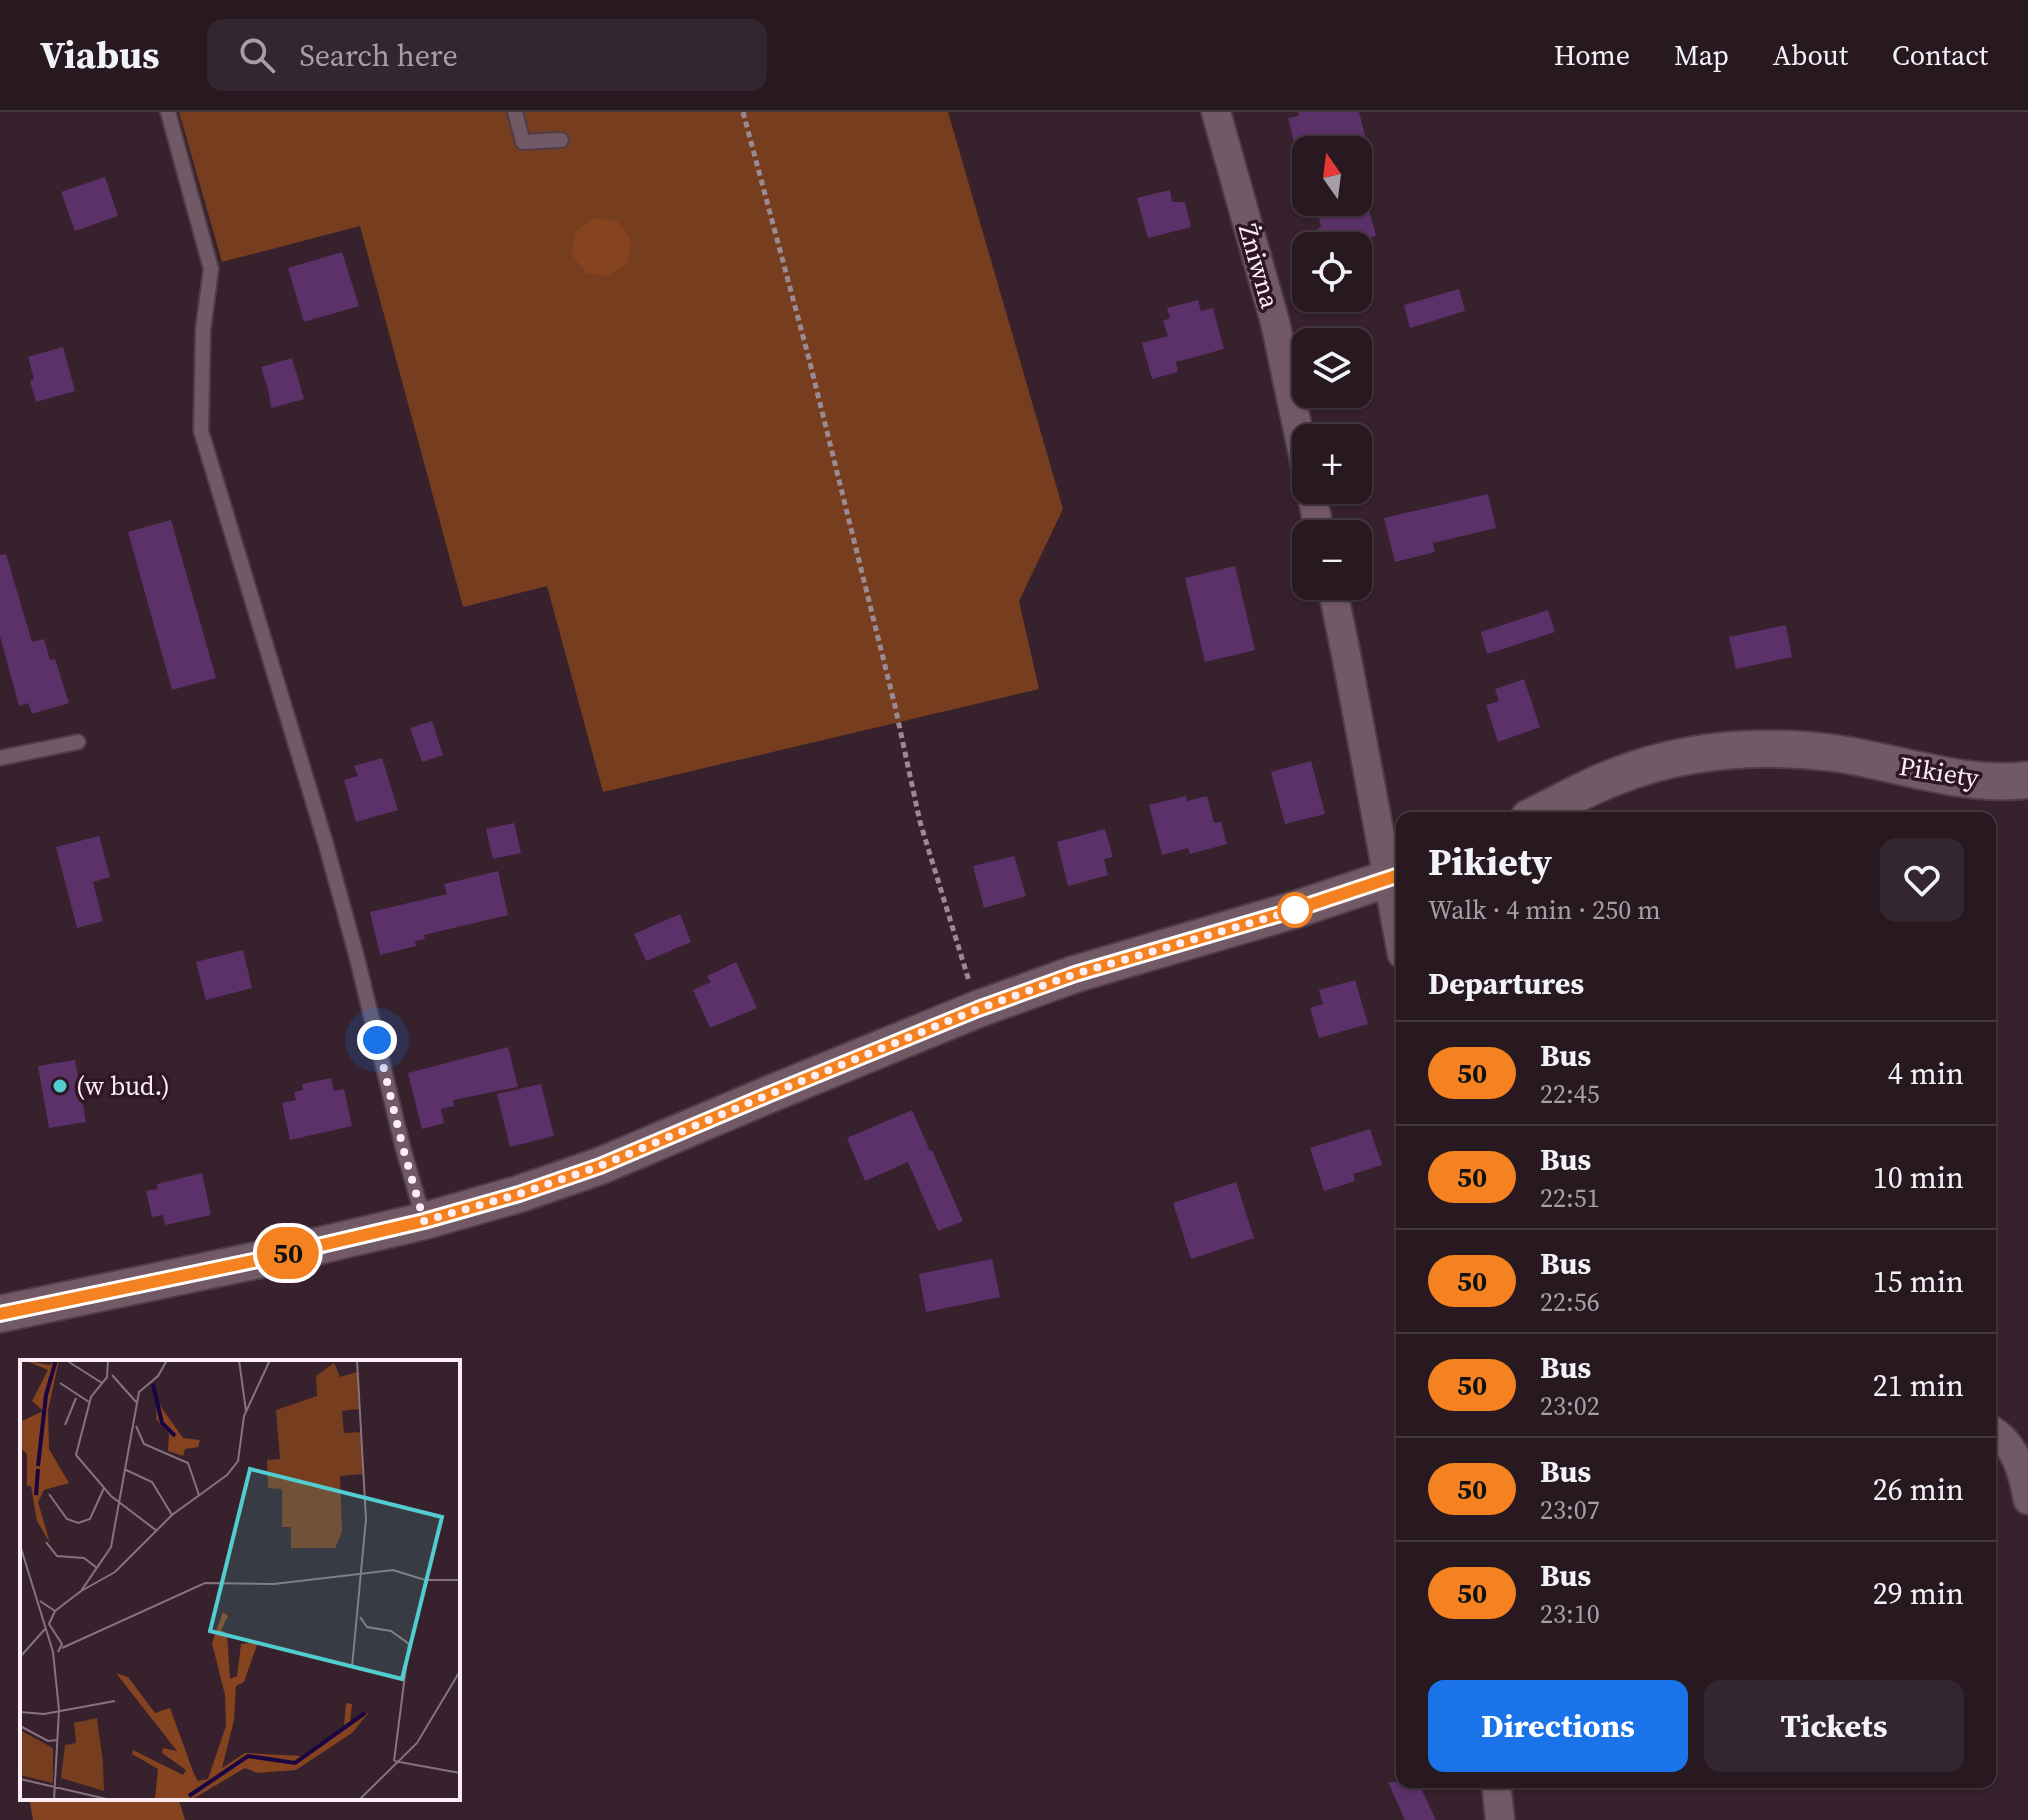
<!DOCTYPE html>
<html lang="en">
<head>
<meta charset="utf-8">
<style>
	:root { --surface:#281921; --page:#34262e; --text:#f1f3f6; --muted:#a5a0a5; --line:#44383f; --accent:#1a73e8 }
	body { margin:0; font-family:"Source Serif 4",serif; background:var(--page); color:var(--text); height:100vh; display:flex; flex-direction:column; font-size:30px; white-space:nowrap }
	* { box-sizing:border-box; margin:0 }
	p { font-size:26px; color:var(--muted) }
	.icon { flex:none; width:44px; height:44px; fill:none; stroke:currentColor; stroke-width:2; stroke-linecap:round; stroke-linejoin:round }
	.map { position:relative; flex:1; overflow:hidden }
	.details { position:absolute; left:1396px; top:700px; width:600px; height:976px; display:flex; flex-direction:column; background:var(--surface); border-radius:16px; box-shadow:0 2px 6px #0004,0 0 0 2px var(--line) }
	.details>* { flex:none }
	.badge { padding:0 16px; border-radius:26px; font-size:28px; line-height:52px }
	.needle { width:52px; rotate:346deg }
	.tools { position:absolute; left:1292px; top:24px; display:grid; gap:16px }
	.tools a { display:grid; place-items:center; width:80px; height:80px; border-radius:16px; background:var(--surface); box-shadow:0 2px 6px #0004,0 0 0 2px var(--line); font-size:40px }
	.you { position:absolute; width:40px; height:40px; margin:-20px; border:6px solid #fff; border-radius:50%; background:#1a73e8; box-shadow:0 0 0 12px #1a73e833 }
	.map>.badge { position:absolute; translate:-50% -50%; box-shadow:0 0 0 4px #fff }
	h2 { padding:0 32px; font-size:30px; line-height:72px }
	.round { display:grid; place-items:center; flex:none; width:84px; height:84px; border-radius:16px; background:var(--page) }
	.head { display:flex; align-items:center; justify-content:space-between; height:136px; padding:0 32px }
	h1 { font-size:38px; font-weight:700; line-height:60px }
	.action { display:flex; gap:16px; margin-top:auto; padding:16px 32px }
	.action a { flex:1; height:92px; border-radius:16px; background:var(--accent); color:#fff; font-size:32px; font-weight:700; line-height:92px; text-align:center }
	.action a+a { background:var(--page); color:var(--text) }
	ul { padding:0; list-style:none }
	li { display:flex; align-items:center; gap:24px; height:104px; padding:0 32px; border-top:2px solid var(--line) }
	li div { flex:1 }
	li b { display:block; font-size:30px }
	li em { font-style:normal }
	li .badge { min-width:88px; font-weight:700; text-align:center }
	header { display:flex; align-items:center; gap:48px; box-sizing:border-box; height:112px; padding:0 40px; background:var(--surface); border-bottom:2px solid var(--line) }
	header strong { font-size:38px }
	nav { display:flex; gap:44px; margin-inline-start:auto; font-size:28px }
	.search { width:560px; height:72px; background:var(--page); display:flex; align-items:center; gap:20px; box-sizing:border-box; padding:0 28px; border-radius:16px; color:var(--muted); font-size:30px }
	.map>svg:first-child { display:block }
	.green { fill:#773d1f }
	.forest { fill:#86431f }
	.building { fill:#5c316a }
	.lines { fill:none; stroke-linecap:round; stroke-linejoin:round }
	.service-casing { stroke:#4e3c46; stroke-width:18 }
	.minor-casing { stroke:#4e3c46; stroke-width:32 }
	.tertiary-casing { stroke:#4e3c46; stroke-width:40 }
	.path { stroke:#9c8a93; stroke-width:5; stroke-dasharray:6 4; stroke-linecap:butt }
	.service { stroke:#725966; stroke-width:14 }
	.minor { stroke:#725966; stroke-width:28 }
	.tertiary { stroke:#725966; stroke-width:36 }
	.line-casing { stroke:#fff; stroke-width:18 }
	.line { stroke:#f58220; stroke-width:12 }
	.walk { stroke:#fdeef5; stroke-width:8; stroke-dasharray:0 14.4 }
	.stop-dot { fill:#fff; stroke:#f58220; stroke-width:4 }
	.poi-dot { fill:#52cdcf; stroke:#2c1722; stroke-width:3 }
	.labels { text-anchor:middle; stroke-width:7; stroke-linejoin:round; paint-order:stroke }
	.street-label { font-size:26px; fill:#fdeef5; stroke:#2c1722 }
	.poi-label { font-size:26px; fill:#fdeef5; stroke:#2c1722; text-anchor:start }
	.inset-river { fill:none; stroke:#180542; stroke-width:4 }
	.inset-road { fill:none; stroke:#86737c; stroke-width:2 }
	.view { fill:#52cdcf; fill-opacity:0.15; stroke:#52cdcf; stroke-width:4 }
	.inset-edge { fill:none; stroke:#fdeef5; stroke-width:4 }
</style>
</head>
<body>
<header>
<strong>Viabus</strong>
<div class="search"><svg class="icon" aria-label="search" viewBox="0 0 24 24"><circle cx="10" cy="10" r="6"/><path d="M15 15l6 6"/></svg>Search here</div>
<nav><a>Home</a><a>Map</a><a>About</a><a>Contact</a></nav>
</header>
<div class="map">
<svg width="2028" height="1708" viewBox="0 0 2028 1708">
	<rect width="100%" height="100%" fill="#36212c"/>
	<path class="green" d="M179,0H948L1063,397L1019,489L1039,577L603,680L547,474L463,495L360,114L222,150Z"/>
	<path class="forest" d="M594,106L617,109L631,128L627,151L609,164L586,161L572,143L575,120Z
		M29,1686H178L185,1708H33Z"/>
	<path class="building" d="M1298,0H1359L1368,35L1354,38H1296L1288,6L1299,4Z
		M105,65L118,104L75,119L61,80Z
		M1170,78L1172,90H1185L1191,115L1148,126L1137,86Z
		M1329,90H1367L1376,124L1357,129L1358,134H1327L1326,131L1308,127L1321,114L1316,94Z
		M342,140L359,194L304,210L288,156Z
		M1459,177L1465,199L1410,216L1404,193Z
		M1198,188L1201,199L1213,196L1224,237L1176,250L1178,260L1152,267L1142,231L1168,224L1163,209L1170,206L1167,196Z
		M63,235L75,279L36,290L30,269L34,267L28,245Z
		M292,246L304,287L271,296L269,281L261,255Z
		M1488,382L1496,416L1433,431L1435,440L1395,450L1384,406Z
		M171,408L216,566L172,578L128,420Z
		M6,442L32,530L44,527L50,548L55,547L69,591L32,602L28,591L19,594L0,524V443Z
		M1235,454L1255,538L1205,550L1185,466Z
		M1548,498L1555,520L1487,542L1481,520Z
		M1786,513L1792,545L1736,557L1729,525Z
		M1524,567L1540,615L1498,630L1486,593L1499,589L1495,577Z
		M432,609L443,643L422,650L410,616Z
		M382,646L398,698L356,710L344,668L358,664L354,654Z
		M1311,649L1325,702L1285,712L1271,660Z
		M1186,684L1187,689L1207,684L1214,711L1221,710L1227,732L1190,742L1188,736L1162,743L1149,693Z
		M514,711L521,741L493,747L486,717Z
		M1105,717L1113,745L1104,747L1108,763L1068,774L1057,730Z
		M99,724L110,765L93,770L103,809L77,816L56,735Z
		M1014,744L1026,784L984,796L973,754Z
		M498,759L508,803L424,823L425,827L415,829L416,834L380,843L370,800L447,782L444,772Z
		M680,802L691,830L646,849L634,822Z
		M243,838L252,876L206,888L196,850Z
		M736,850L757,896L710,916L693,878L711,870L707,864Z
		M1355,868L1368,912L1319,926L1310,896L1323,892L1319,878Z
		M508,935L518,975L453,988L454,994L441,997L444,1011L422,1017L408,961Z
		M75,948L86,1010L49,1016L38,954Z
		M331,966L334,979L344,977L352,1014L290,1028L282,991L296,988L294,980L303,978L302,972Z
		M541,972L554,1024L510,1035L497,982Z
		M912,998L930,1039L932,1038L963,1109L938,1119L908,1050L865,1069L847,1026Z
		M1370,1017L1382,1053L1353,1062L1355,1069L1324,1079L1310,1036Z
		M202,1061L211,1103L165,1113L163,1103L152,1105L146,1079L158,1077L157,1072Z
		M1236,1070L1254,1126L1191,1147L1173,1091Z
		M992,1147L1000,1185L926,1200L919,1162Z
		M1388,1670H1418L1436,1708H1405Z"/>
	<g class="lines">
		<defs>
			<path id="service" d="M168,0L211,157L203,218L201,319L325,729L357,846L403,1036L424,1109
				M515,0L523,30L561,28
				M0,646L78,630"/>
			<path id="minor" d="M1216,0L1275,210L1306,356
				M1311,378L1320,422
				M1332,474L1347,547L1402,842
				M1990,1317C2016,1332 2023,1361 2028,1388
				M1496,1670L1500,1708"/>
			<path id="tertiary" d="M1529,706C1558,692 1587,675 1617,664C1686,637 1762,632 1834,641C1898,650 1963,676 2028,668
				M0,1202L258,1148L424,1109L519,1082L600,1054L770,982L978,897L1075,862L1294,798L1402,762"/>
		</defs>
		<use href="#service" class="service-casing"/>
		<use href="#minor" class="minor-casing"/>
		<use href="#tertiary" class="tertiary-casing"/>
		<path class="path" d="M743,0L808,243L895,594L920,710L969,869"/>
		<use href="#service" class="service"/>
		<use href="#minor" class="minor"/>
		<use href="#tertiary" class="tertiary"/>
	</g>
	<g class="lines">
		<defs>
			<path id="line" d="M0,1202L258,1148L424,1109L519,1082L600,1054L770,982L978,897L1075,862L1294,798L1402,762"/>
		</defs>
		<use href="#line" class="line-casing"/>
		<use href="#line" class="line"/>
		<path class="walk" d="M377,928L403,1036L424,1109L519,1082L600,1054L770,982L978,897L1075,862L1295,798"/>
	</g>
	<circle class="stop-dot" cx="1295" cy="798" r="16"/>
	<circle class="poi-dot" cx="60" cy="974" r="8"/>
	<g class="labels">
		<g class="street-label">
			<text transform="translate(1259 154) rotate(74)" y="9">Żniwna</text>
			<text transform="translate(1939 660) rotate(9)" y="9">Pikiety</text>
		</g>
		<g class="poi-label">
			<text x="76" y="983">(w bud.)</text>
		</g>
	</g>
	<g transform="translate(20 1248)">
		<rect width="440" height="440" fill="#36212c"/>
		<path d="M314,3L320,17L337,12L339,49L322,51L324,73L341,72L343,114L320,116L322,172L315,188H271V167H262V129L248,128L247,100L260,99L256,50L297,36L296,16ZM77,358L83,402L84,431L41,418L45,385L56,383L54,363ZM0,370L33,388V423L0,415Z" fill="#773d1f"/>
		<path d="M4,0L29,5L39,0L28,51L29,89L49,123L24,130L18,142L30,183L17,161L11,126H7V94L0,87V62L23,51L12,41L28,10ZM137,41L163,78L180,80L178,87L165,89L163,96L148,91L149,74L136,59ZM203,252L208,256L201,270L207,273L210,319L217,316L221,284L238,282L224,322L216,326L214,360L202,408L225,393L281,396L324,366L326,343L332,344L330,363L349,352L332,373L276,410L237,413L225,408L171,440L135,439L138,409L112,394L113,390L163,415L166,410L142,393L143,388L157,391L96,313L108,317L135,353L150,348L174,414L178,421L188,419L206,366L205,335L192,283Z" fill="#86431f"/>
		<path class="inset-river" d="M133,24L142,63L155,76M18,106L26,35L36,0M16,135L18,109M169,436L228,396L275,403L345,353"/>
		<path class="inset-road" d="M88,0L87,17L71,37L56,95L91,136L137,171M219,0L226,51M49,2L82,23M92,15L117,43M40,23L69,42M45,65L56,38M116,66L124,84L168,103L179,135M104,109L132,122L152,155M29,134L47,159L58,163L70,159L84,128M26,182L37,196L64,198L77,208M0,185L33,292L39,350L34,440M61,231L95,212L152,155L207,115L218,101L224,56L250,0M20,241L35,251L29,264L42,284L38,292M35,251L61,231L91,187L119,32L138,16L147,0M340,257L347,267L371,271L389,284L374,401M42,288L185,223L254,224L373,210L405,220H440M0,297L25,269M332,307L346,159L337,0M0,352L24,354L95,341M0,366L28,381L38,380M374,401L440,413M0,419L91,440M339,440L397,383L440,311"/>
		<path class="view" d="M230,109L422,157L382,319L190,271Z"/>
		<rect width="440" height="440" class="inset-edge"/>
	</g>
</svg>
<div class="tools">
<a><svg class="needle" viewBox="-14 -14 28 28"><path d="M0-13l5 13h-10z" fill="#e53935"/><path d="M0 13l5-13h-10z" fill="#a5a0a5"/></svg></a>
<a><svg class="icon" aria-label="locate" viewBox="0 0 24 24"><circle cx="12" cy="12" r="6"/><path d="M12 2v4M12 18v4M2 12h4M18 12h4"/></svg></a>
<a><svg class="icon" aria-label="layers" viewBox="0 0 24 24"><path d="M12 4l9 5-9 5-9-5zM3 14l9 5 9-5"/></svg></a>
<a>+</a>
<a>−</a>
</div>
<div class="you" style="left:377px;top:928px"></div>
<b class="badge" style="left:288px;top:1141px;background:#f58220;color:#111">50</b>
<section class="details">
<div class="head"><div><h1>Pikiety</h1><p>Walk · 4 min · 250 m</p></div><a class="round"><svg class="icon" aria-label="heart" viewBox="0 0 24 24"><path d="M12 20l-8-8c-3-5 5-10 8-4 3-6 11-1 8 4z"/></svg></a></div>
<h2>Departures</h2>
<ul>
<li><span class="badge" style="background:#f58220;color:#111">50</span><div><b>Bus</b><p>22:45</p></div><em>4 min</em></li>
<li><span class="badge" style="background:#f58220;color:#111">50</span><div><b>Bus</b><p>22:51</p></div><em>10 min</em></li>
<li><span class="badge" style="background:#f58220;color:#111">50</span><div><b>Bus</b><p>22:56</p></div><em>15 min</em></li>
<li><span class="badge" style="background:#f58220;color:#111">50</span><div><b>Bus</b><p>23:02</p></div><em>21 min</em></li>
<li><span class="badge" style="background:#f58220;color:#111">50</span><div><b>Bus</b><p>23:07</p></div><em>26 min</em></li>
<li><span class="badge" style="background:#f58220;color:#111">50</span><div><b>Bus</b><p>23:10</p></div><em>29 min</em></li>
</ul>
<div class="action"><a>Directions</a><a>Tickets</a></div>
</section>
</div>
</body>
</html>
